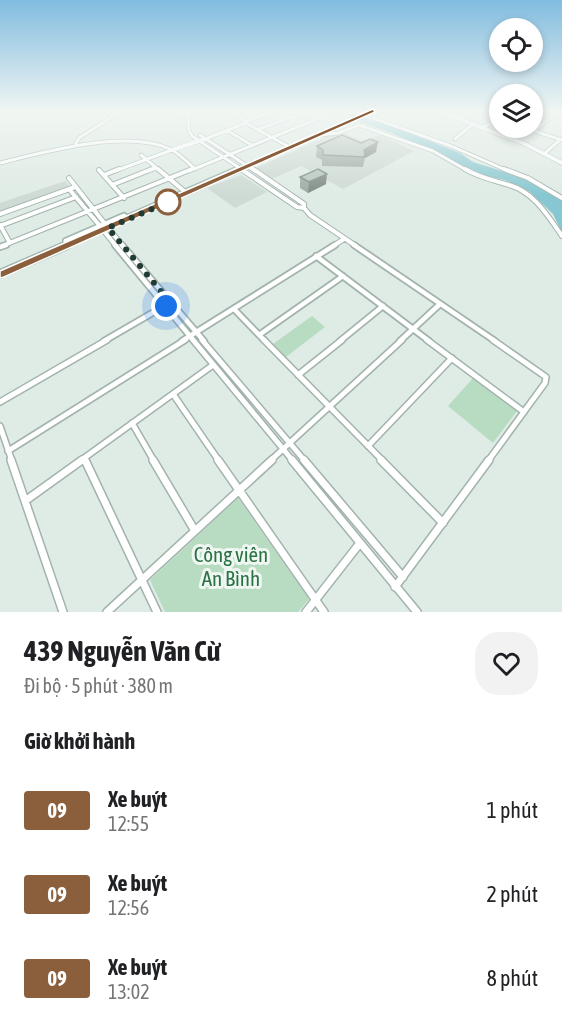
<!DOCTYPE html>
<html lang="vi">
<head>
<meta charset="utf-8">
<style>
	:root { --surface:#fff; --page:#f2f2f2; --text:#202124; --muted:#757577 }
	body { margin:0; font-family:"Asap Condensed",sans-serif; background:var(--page); color:var(--text); height:100vh; display:flex; flex-direction:column; font-size:22px; white-space:nowrap }
	* { box-sizing:border-box; margin:0 }
	p { font-size:20px; color:var(--muted) }
	.icon { flex:none; width:33px; height:33px; fill:none; stroke:currentColor; stroke-width:2; stroke-linecap:round; stroke-linejoin:round }
	.map { position:relative; height:612px; overflow:hidden }
	.drawer { display:flex; flex-direction:column; background:var(--surface); flex:1 }
	.drawer>* { flex:none }
	.badge { padding:0 12px; border-radius:4px; font-size:21px; line-height:39px }
	.controls { position:absolute; left:489px; top:18px; display:grid; gap:12px }
	.controls a { display:grid; place-items:center; width:54px; height:54px; border-radius:50%; background:var(--surface); box-shadow:0 3px 9px #0003; font-size:30px }
	.you { position:absolute; width:30px; height:30px; margin:-15px; border:4px solid #fff; border-radius:50%; background:#1a73e8; box-shadow:0 0 0 9px #1a73e833 }
	.map>.badge { position:absolute; translate:-50% -50%; box-shadow:0 0 0 3px #fff }
	h2 { padding:0 24px; font-size:22px; line-height:54px }
	.round { display:grid; place-items:center; flex:none; width:63px; height:63px; border-radius:24px; background:var(--page) }
	.overview { display:flex; align-items:center; justify-content:space-between; height:102px; padding:0 24px }
	h1 { font-size:28px; font-weight:700; line-height:45px }
	ul { padding:0; list-style:none }
	li { display:flex; align-items:center; gap:18px; height:84px; padding:0 24px }
	li div { flex:1 }
	li b { display:block; font-size:22px }
	li em { font-style:normal }
	li .badge { min-width:66px; font-weight:700; text-align:center }
	.map>svg:first-child { display:block }
	.built { fill:#cedad4 }
	.green { fill:#b8dcc1 }
	.water { fill:#87c7d1 }
	.lines { fill:none; stroke-linecap:round; stroke-linejoin:round }
	.stream { stroke:#87c7d1; stroke-width:1.5 }
	.minor-far4-casing { stroke:#a2b3ac; stroke-width:4.5 }
	.minor-far3-casing { stroke:#a2b3ac; stroke-width:6 }
	.minor-far2-casing { stroke:#a2b3ac; stroke-width:8 }
	.minor-far1-casing { stroke:#a2b3ac; stroke-width:8 }
	.minor-casing { stroke:#a2b3ac; stroke-width:10 }
	.tertiary-casing { stroke:#a2b3ac; stroke-width:5 }
	.secondary-far2-casing { stroke:#9eb6ad; stroke-width:5 }
	.secondary-far1-casing { stroke:#9eb6ad; stroke-width:8 }
	.secondary-casing { stroke:#9eb6ad; stroke-width:10 }
	.minor-far4 { stroke:#fff; stroke-width:3 }
	.minor-far3 { stroke:#fff; stroke-width:4 }
	.minor-far2 { stroke:#fff; stroke-width:4.5 }
	.minor-far1 { stroke:#fff; stroke-width:5 }
	.minor { stroke:#fff; stroke-width:7 }
	.tertiary { stroke:#fff; stroke-width:4 }
	.secondary-far2 { stroke:#fff; stroke-width:4 }
	.secondary-far1 { stroke:#fff; stroke-width:5 }
	.secondary { stroke:#fff; stroke-width:7 }
	.wall { fill:#9ca9a3 }
	.shaded-wall { fill:#7f8a85 }
	.building { fill:#b5c5be; stroke:#7f8a85; stroke-width:1.5 }
	.line { fill:#8b5e3c; stroke:#fff; stroke-width:1.5 }
	.walk { stroke:#203b33; stroke-width:6; stroke-dasharray:0 10.8 }
	.stop-dot { fill:#fff; stroke:#8b5e3c; stroke-width:3 }
	.labels { text-anchor:middle; stroke-width:6; stroke-linejoin:round; paint-order:stroke }
	.near-park-label { font-size:21px; fill:#2a7244; stroke:#f0f7f3 }
</style>
</head>
<body>
<div class="map">
<svg width="562" height="612" viewBox="0 0 562 612">
	<rect width="100%" height="100%" fill="#dfebe5"/>
	<path class="built" d="M343,132L364,142L379,135L414,151L343,189L301,166L272,179L256,168L328,136Z
		M241,175L267,192L235,208L207,188Z
		M65,181L71,188L0,214V203Z"/>
	<path class="green" d="M312,316L325,327L286,357L273,344Z
		M473,378L517,411L493,443L448,406Z
		M238,498L309,599L298,612H165L150,580Z"/>
	<path class="water" d="M342,111H361L368,119L384,123L460,153L473,162L521,177L562,201V233L553,214L530,192L505,180L486,176L392,133L360,122Z"/>
	<g class="lines">
		<path class="stream" d="M0,115L21,111"/>
		<defs>
			<path id="minor-far4" d="M170,111V114L188,113L189,131L192,136L244,171
				M240,111V117L246,123L291,148
				M266,111L270,113L277,111
				M379,111L374,114L373,118L451,146L508,171
				M458,118L476,111
				M245,122L270,113
				M482,127L500,120
				M506,128L521,132
				M259,129L308,111
				M226,130L252,145
				M534,131L559,111
				M534,131L562,140
				M200,135L255,171
				M320,135L339,133L359,125L433,151L468,171
				M205,139L246,123
				M455,139L473,124
				M75,145L79,138L121,111
				M545,153L561,139
				M141,155L160,171
				M0,163C44,152 126,129 170,149C179,153 187,162 195,169
				M115,171L172,150
				M148,171L156,168
				M189,171L330,114L328,111"/>
			<path id="minor-far3" d="M158,169L184,191
				M241,169L297,207L304,208
				M253,169L304,204V208L310,215L356,246
				M465,169C480,178 493,180 509,185C534,192 548,216 562,236
				M504,169L528,178L562,198
				M99,170L124,198
				M104,175L119,169
				M69,178L105,224
				M112,185L152,169
				M69,189L100,226
				M0,214L75,187
				M0,225L10,243
				M0,226L76,197
				M108,228L123,246
				M103,230L116,246
				M2,246L192,169
				M333,246L344,239"/>
			<path id="minor-far2" d="M115,245L194,341
				M122,245L204,341
				M354,245L495,341
				M0,247L6,245
				M316,256L429,341
				M234,309L265,341
				M259,335L343,276
				M104,341L166,305
				M182,341L335,245
				M340,341L383,306
				M400,341L440,304"/>
			<path id="minor-far1" d="M193,340L293,461
				M202,340L305,461
				M264,340L383,461
				M427,340L524,412
				M298,375L342,340
				M173,394L219,461
				M0,402L107,340
				M132,423L154,461
				M0,426L12,461
				M368,446L452,358
				M8,451L185,340
				M84,458L85,461
				M80,461L213,365
				M270,461L402,340
				M488,461L545,383L546,377L493,340"/>
			<path id="minor" d="M11,460L63,612
				M85,460L157,612
				M153,460L195,531
				M218,460L324,612
				M292,460L417,612
				M304,460L403,577
				M381,460L443,523
				M25,501L82,460
				M395,587L489,460
				M107,612L272,460
				M306,612L360,543"/>
			<path id="tertiary" d="M438,111L523,143L562,163
				M172,150L205,139"/>
			<path id="secondary-far2" d="M236,171L373,111"/>
			<path id="secondary-far1" d="M66,241L124,216
				M64,246L239,169"/>
			<path id="secondary" d="M0,274L67,245"/>
		</defs>
		<use href="#minor-far4" class="minor-far4-casing"/>
		<use href="#minor-far3" class="minor-far3-casing"/>
		<use href="#minor-far2" class="minor-far2-casing"/>
		<use href="#minor-far1" class="minor-far1-casing"/>
		<use href="#minor" class="minor-casing"/>
		<use href="#tertiary" class="tertiary-casing"/>
		<use href="#secondary-far2" class="secondary-far2-casing"/>
		<use href="#secondary-far1" class="secondary-far1-casing"/>
		<use href="#secondary" class="secondary-casing"/>
		<use href="#minor-far4" class="minor-far4"/>
		<use href="#minor-far3" class="minor-far3"/>
		<use href="#minor-far2" class="minor-far2"/>
		<use href="#minor-far1" class="minor-far1"/>
		<use href="#minor" class="minor"/>
		<use href="#tertiary" class="tertiary"/>
		<use href="#secondary-far2" class="secondary-far2"/>
		<use href="#secondary-far1" class="secondary-far1"/>
		<use href="#secondary" class="secondary"/>
	</g>
	<path class="wall" d="M361,143L376,152L365,158L363,167L322,166V160L316,157L317,146Z
		M300,177L326,184L308,193L300,188Z"/>
	<path class="shaded-wall" d="M378,142L376,152L365,158L364,150Z
		M327,174L326,184L308,193L309,182Z"/>
	<path class="building" d="M342,135L361,143L370,139L378,142L364,150L365,157L323,155V150L317,146Z
		M318,169L327,174L309,182L300,177Z"/>
	<linearGradient id="sky" x2="0" y2="1"><stop stop-color="#81bcdf"/><stop offset="0.57" stop-color="#f1f6f3"/><stop offset="1" stop-color="#f1f6f3" stop-opacity="0"/></linearGradient>
	<rect width="562" height="196" fill="url(#sky)"/>
	<path class="line" d="M373,109L375,112L4,277L0,278V271Z"/>
	<g class="lines">
		<path class="walk" d="M166,306L171,303L108,228L168,202"/>
	</g>
	<circle class="stop-dot" cx="168" cy="202" r="12"/>
	<g class="labels">
		<g class="near-park-label">
			<text x="231" y="562">Công viên<tspan x="231" dy="24">An Bình</tspan></text>
		</g>
	</g>
</svg>
<div class="controls">
<a><svg class="icon" aria-label="locate" viewBox="0 0 24 24"><circle cx="12" cy="12" r="6"/><path d="M12 2v4M12 18v4M2 12h4M18 12h4"/></svg></a>
<a><svg class="icon" aria-label="layers" viewBox="0 0 24 24"><path d="M12 4l9 5-9 5-9-5zM3 14l9 5 9-5"/></svg></a>
</div>
<div class="you" style="left:166px;top:306px"></div>
</div>
<section class="drawer">
<div class="overview"><div><h1>439 Nguyễn Văn Cừ</h1><p>Đi bộ · 5 phút · 380 m</p></div><a class="round"><svg class="icon" aria-label="heart" viewBox="0 0 24 24"><path d="M12 20l-8-8c-3-5 5-10 8-4 3-6 11-1 8 4z"/></svg></a></div>
<h2>Giờ khởi hành</h2>
<ul>
<li><span class="badge" style="background:#8b5e3c;color:#fff">09</span><div><b>Xe buýt</b><p>12:55</p></div><em>1 phút</em></li>
<li><span class="badge" style="background:#8b5e3c;color:#fff">09</span><div><b>Xe buýt</b><p>12:56</p></div><em>2 phút</em></li>
<li><span class="badge" style="background:#8b5e3c;color:#fff">09</span><div><b>Xe buýt</b><p>13:02</p></div><em>8 phút</em></li>
</ul>
</section>
</body>
</html>
